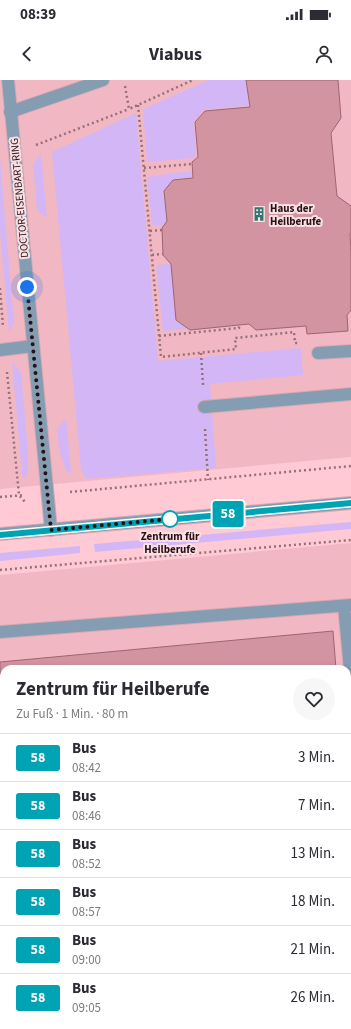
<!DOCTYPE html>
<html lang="de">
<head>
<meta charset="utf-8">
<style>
	:root { --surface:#fff; --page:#f7f7f7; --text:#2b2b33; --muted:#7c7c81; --line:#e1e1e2 }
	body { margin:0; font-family:"Source Sans 3",sans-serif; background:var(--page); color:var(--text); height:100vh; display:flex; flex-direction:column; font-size:15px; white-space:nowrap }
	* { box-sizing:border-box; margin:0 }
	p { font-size:13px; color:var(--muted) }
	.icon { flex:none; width:22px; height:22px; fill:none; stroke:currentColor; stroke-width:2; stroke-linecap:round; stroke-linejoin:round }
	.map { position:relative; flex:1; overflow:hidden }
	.drawer { position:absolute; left:0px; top:585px; width:351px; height:364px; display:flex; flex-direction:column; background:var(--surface); border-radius:12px 12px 0 0; box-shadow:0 2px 6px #0003 }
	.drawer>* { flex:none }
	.badge { padding:0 8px; border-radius:3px; font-size:14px; line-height:26px }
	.you { position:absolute; width:20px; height:20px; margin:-10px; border:3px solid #fff; border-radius:50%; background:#1a73e8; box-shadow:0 0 0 6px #1a73e833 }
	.map>.badge { position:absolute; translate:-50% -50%; box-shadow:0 0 0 2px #fff }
	.round { display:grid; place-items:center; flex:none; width:42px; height:42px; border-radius:21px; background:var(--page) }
	.headline { display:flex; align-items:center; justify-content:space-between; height:68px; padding:0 16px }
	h1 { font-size:19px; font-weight:700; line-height:30px }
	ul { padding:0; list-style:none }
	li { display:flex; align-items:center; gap:12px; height:48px; padding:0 16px; border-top:1px solid var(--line) }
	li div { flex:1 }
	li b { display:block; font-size:15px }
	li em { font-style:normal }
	li .badge { min-width:44px; font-weight:700; text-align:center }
	.status { display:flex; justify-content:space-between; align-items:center; height:28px; padding:0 20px; background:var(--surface); direction:ltr }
	.status svg { height:11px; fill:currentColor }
	header { display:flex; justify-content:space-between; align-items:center; height:52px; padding:0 16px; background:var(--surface); font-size:18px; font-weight:700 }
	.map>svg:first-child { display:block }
	.built { fill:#f1b8c3; fill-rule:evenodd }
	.green { fill:#d3b6f5 }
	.building { fill:#d294a1; stroke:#9e6471 }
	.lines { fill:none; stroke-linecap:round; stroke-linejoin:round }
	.service-casing { stroke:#d8a9b2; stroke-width:14 }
	.minor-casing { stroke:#d8a9b2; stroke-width:14 }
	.tertiary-casing { stroke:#d8a9b2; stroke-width:14 }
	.path { stroke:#967078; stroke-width:2.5; stroke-dasharray:2 3; stroke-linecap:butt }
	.service { stroke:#849db2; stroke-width:12 }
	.minor { stroke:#849db2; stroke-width:12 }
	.tertiary { stroke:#849db2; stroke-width:12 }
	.line-casing { stroke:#fff; stroke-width:9 }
	.line { stroke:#00a3b4; stroke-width:6 }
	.walk { stroke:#291217; stroke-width:4; stroke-dasharray:0 7.2 }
	.stop-dot { fill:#fff; stroke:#00a3b4; stroke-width:2 }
	.labels { text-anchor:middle; stroke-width:4; stroke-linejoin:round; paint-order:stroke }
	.street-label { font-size:11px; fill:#291217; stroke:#fadfe4 }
	.poi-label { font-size:11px; font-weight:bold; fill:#291217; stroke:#fadfe4; text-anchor:start }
	.stop-label { font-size:11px; font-weight:bold; fill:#291217; stroke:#fadfe4 }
</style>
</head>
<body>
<div class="status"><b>08:39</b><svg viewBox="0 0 49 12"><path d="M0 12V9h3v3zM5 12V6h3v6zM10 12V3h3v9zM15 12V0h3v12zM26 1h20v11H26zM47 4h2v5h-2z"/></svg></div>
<header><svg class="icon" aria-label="back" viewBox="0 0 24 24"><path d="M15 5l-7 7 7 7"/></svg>Viabus<svg class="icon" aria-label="person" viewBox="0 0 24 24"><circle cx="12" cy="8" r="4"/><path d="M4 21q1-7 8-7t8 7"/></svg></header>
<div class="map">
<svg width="351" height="949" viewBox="0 0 351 949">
	<rect width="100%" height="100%" fill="#ffcad4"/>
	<path class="built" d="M0,0H351V377L0,409Z
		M351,463V949H0V495ZM4,589H347V945H4Z"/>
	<path class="green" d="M209,0H245L246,7L250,11L252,25L204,30L194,41L196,76L194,78L147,82L143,29Z
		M136,33L158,281L301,268L303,295L210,304L216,388L86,399L81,389L52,72Z
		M41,73L47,138L37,130L33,85Z
		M0,79L14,242L9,252L0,152Z
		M192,91V98L173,99L164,111L167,141L163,145H152L147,97Z
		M171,184L176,240L187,249L163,251L156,185Z
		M12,282L21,292L28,374V387L26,398H23L22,393Z
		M66,338L71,391L68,394C61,380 58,365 57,349Z
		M351,442V449L95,472L94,464Z
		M80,466V473L0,481V473Z"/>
	<path class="building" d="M246,0H338L341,38L331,53L337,116L351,126V152L350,154L351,171V230L347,235L348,251L307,254L306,246L256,250L249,244L190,250L176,240L171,184L163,175L162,148L167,141L164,111L173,100L193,98L192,82L198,77L195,42L205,31L250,27Z
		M333,551L336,589H4V945H347V709L351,753V949H0V582Z"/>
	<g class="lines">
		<defs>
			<path id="service" d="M10,32L103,0
				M0,270L33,266
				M318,273L351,271
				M204,327L351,314
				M344,526L351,600
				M0,552L351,525"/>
			<path id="minor" d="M8,0L51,450"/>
			<path id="tertiary" d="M0,454L351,423"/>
		</defs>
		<use href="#service" class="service-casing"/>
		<use href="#minor" class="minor-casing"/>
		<use href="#tertiary" class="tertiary-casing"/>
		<path class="path" d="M125,6L129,29L193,0
			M138,25L161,277L236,269L235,258L294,252L295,263H299
			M36,65L129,29
			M144,88L192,84
			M150,151L162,150
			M152,175L163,174
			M0,208L3,247
			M159,256L239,248V245
			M201,273L203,305
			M7,292L19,415L25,422
			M205,349L208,400
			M70,412L351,386
			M0,417L25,415
			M0,490L351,460"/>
		<use href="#service" class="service"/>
		<use href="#minor" class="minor"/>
		<use href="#tertiary" class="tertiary"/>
	</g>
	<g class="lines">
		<defs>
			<path id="line" d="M0,455L351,423"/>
		</defs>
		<use href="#line" class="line-casing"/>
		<use href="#line" class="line"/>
		<path class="walk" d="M27,207L51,450L170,439"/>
	</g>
	<defs>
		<symbol id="building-bare" viewBox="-9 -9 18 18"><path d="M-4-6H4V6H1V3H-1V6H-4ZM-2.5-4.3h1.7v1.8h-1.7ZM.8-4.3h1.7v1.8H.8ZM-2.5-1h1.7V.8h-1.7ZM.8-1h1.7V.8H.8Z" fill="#2f766f" stroke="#fadfe4" stroke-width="2.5" paint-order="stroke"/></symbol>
	</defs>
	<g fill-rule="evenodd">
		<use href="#building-bare" x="249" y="124" width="20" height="20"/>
	</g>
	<circle class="stop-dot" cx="170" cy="439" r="8"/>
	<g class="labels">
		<g class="street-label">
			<text transform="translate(19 118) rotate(-95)" y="4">DOCTOR-EISENBART-RING</text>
		</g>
		<g class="poi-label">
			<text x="270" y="132">Haus der<tspan x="270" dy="13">Heilberufe</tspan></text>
		</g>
		<g class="stop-label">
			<text x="170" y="460">Zentrum für<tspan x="170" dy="13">Heilberufe</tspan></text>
		</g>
	</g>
</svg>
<div class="you" style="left:27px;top:207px"></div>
<b class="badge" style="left:228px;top:434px;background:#00a3b4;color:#fff">58</b>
<section class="drawer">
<div class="headline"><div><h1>Zentrum für Heilberufe</h1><p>Zu Fuß · 1 Min. · 80 m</p></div><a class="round"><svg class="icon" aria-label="heart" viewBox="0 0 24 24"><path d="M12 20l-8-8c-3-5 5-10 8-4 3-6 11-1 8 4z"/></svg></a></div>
<ul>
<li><span class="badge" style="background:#00a3b4;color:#fff">58</span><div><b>Bus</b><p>08:42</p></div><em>3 Min.</em></li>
<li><span class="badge" style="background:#00a3b4;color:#fff">58</span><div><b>Bus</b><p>08:46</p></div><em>7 Min.</em></li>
<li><span class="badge" style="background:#00a3b4;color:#fff">58</span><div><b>Bus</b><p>08:52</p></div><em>13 Min.</em></li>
<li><span class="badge" style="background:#00a3b4;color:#fff">58</span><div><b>Bus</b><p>08:57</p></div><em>18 Min.</em></li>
<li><span class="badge" style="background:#00a3b4;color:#fff">58</span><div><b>Bus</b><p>09:00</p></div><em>21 Min.</em></li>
<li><span class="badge" style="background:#00a3b4;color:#fff">58</span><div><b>Bus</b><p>09:05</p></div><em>26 Min.</em></li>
</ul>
</section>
</div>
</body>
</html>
